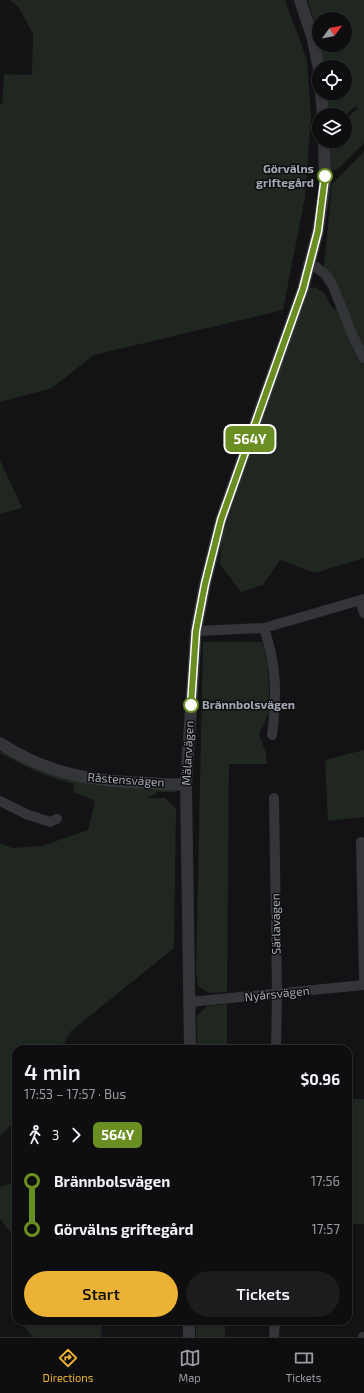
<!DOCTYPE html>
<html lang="en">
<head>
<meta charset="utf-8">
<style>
	:root { --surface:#0e0e10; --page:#1c1c1e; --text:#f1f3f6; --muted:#9b9c9f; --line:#2e2e30; --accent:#ebb235 }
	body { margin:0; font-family:"Exo 2",sans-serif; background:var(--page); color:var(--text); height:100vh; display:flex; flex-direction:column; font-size:15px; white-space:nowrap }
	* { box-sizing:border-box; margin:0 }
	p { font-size:13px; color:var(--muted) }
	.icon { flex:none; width:22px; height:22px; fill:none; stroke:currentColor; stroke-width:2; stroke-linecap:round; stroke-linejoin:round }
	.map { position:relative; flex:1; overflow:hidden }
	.side { position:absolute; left:12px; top:1045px; width:340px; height:280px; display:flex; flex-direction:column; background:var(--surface); border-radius:12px; box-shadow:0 1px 3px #0004,0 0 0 1px var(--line) }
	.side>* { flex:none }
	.badge { padding:0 8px; border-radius:6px; font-size:14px; line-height:26px }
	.needle { width:26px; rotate:58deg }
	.fabs { position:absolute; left:312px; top:12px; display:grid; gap:8px }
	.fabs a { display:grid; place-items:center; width:40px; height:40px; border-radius:50%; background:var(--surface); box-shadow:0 1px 3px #0004,0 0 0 1px var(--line); font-size:20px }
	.map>.badge { position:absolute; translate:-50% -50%; box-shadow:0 0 0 2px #fff }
	.legs { display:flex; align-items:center; gap:6px; height:44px; padding:0 12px; font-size:13px }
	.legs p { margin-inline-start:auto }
	.overview { display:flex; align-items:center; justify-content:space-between; height:68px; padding:0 12px }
	h1 { font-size:22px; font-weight:600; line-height:30px }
	.action { display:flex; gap:8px; margin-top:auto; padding:8px 12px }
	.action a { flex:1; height:46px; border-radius:24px; background:var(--accent); color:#111; font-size:16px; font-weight:600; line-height:46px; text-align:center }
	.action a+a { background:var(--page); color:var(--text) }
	ul { padding:0 12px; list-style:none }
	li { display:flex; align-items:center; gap:14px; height:48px; font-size:15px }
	li i { display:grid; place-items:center; width:6px; height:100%; margin:0 5px; background:currentColor }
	li i::after { content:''; width:10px; height:10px; margin:-5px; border:3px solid; border-radius:50%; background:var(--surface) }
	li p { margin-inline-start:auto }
	li:first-child i { background:linear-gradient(#0000 50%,currentColor 0) }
	li:last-child i { background:linear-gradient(currentColor 50%,#0000 0) }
	.tabs { display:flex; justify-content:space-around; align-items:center; height:56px; border-top:1px solid var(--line); background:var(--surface); font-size:11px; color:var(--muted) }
	.tabs a { display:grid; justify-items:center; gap:2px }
	.tabs .on { color:var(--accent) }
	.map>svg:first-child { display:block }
	.green { fill:#1f2720; fill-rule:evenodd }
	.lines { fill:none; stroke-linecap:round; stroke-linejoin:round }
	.minor { stroke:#343539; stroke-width:10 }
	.tertiary { stroke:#343539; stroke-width:12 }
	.line-1-casing { stroke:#fff; stroke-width:9 }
	.line-1 { stroke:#6b8e23; stroke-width:6 }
	.stop-1-dot { fill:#fff; stroke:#6b8e23; stroke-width:2 }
	.labels { text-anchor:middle; stroke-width:3; stroke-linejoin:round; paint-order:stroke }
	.stop-label { font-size:12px; font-weight:bold; fill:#a5a9b5; stroke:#0e0e10; text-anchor:end }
	.street-label { font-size:12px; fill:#a5a9b5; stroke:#0e0e10 }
</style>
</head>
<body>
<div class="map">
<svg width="364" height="1337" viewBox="0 0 364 1337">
	<rect width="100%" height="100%" fill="#131315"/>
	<path class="green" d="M10,0H285L307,60L311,117L305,197L283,310L94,355L52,388L0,402V103L2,104L4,74L32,75L33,34L19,8Z
		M308,0H364V143L338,169L330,172L331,141H345V120L358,108L356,106L345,115H324L322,93H345V67H319L317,33ZM319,19H345V45H319Z
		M364,152V558L315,573L280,560L263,585L241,592L220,564L221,540L306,289L315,287L324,293L331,306L335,310L340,292L327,277L324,267L332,184Z
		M0,460L22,508L0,514Z
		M203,642H263L268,666L270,710L259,735L266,753L267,764H229L227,992L209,993L198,986L196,972Z
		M3,748L41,768L172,788L179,791L172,792H159L147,798H165L176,809L174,948L70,1032L61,1049H16V1120L0,1136V843L12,848L42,846L88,830L95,801L73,792L74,784C48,778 23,766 0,753Z
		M364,750V817L328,821L325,760Z
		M227,1004V1049H197V1016L207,1006Z
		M348,1099H364V1224H348Z
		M16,1181V1239L0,1219V1187Z
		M20,1321H102L101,1337H33Z
		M196,1321H225V1337H196Z"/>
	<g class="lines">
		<path class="minor" d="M308,264L316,267L326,275L333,286L352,334L364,358
			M360,601L364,613
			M264,628C277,667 277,695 272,735
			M196,631L264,628L364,599
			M274,798L277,995L276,1049
			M0,801L26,814L50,822L57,819
			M361,842L364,979
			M190,1002L364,985
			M274,1337L275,1321
			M363,1337H364"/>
		<path class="tertiary" d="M300,0L312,36L319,69
			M321,93L323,115
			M0,743C47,774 92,781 146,783C160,784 173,785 186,784
			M190,1049L186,784L196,631L205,584L221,520L303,289L318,231L325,183L324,141
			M189,1337V1321"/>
	</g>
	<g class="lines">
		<defs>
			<path id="line-1" d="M191,705L196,631L205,584L221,520L303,289L318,231L325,176"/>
		</defs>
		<use href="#line-1" class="line-1-casing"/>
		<use href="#line-1" class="line-1"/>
	</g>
	<g class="stop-1-dot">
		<circle cx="325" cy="176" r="7"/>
		<circle cx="191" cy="705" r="7"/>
	</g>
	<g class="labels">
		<g class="stop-label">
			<text x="314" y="173">Görvälns<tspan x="314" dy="14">griftegård</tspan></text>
			<text x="202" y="709" text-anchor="start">Brännbolsvägen</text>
		</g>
		<g class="street-label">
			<text transform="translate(188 753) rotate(-87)" y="4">Mälarvägen</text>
			<text transform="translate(126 780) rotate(4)" y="4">Råstensvägen</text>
			<text transform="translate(276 924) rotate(-91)" y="4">Särlavägen</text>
			<text transform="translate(277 994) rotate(-6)" y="4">Nyårsvägen</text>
		</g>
	</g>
</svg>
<div class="fabs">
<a><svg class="needle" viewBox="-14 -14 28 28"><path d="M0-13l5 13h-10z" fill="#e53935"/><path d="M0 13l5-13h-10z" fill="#9b9c9f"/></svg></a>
<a><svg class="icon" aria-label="locate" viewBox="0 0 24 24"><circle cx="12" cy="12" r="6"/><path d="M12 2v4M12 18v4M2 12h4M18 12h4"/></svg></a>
<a><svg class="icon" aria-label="layers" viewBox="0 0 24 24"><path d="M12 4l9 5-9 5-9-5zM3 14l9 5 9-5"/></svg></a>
</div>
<b class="badge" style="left:250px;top:439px;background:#6b8e23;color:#fff">564Y</b>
<section class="side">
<div class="overview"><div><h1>4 min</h1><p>17:53 – 17:57 · Bus</p></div><b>$0.96</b></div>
<div class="legs"><svg class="icon" aria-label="walk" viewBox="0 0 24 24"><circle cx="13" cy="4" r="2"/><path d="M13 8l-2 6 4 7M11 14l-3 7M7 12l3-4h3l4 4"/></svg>3<svg class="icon" aria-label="forward" viewBox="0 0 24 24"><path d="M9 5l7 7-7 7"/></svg><b class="badge" style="background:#6b8e23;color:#fff">564Y</b></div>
<ul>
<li><i style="color:#6b8e23"></i><b>Brännbolsvägen</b><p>17:56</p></li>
<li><i style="color:#6b8e23"></i><b>Görvälns griftegård</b><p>17:57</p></li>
</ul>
<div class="action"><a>Start</a><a>Tickets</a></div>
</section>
</div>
<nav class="tabs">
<a class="on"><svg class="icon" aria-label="directions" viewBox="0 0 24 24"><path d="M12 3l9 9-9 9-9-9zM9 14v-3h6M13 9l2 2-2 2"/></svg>Directions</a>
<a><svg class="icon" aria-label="map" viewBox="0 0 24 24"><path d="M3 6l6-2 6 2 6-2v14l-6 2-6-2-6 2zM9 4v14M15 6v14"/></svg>Map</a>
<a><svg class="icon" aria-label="tickets" viewBox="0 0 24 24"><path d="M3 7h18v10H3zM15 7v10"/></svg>Tickets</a>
</nav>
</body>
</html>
